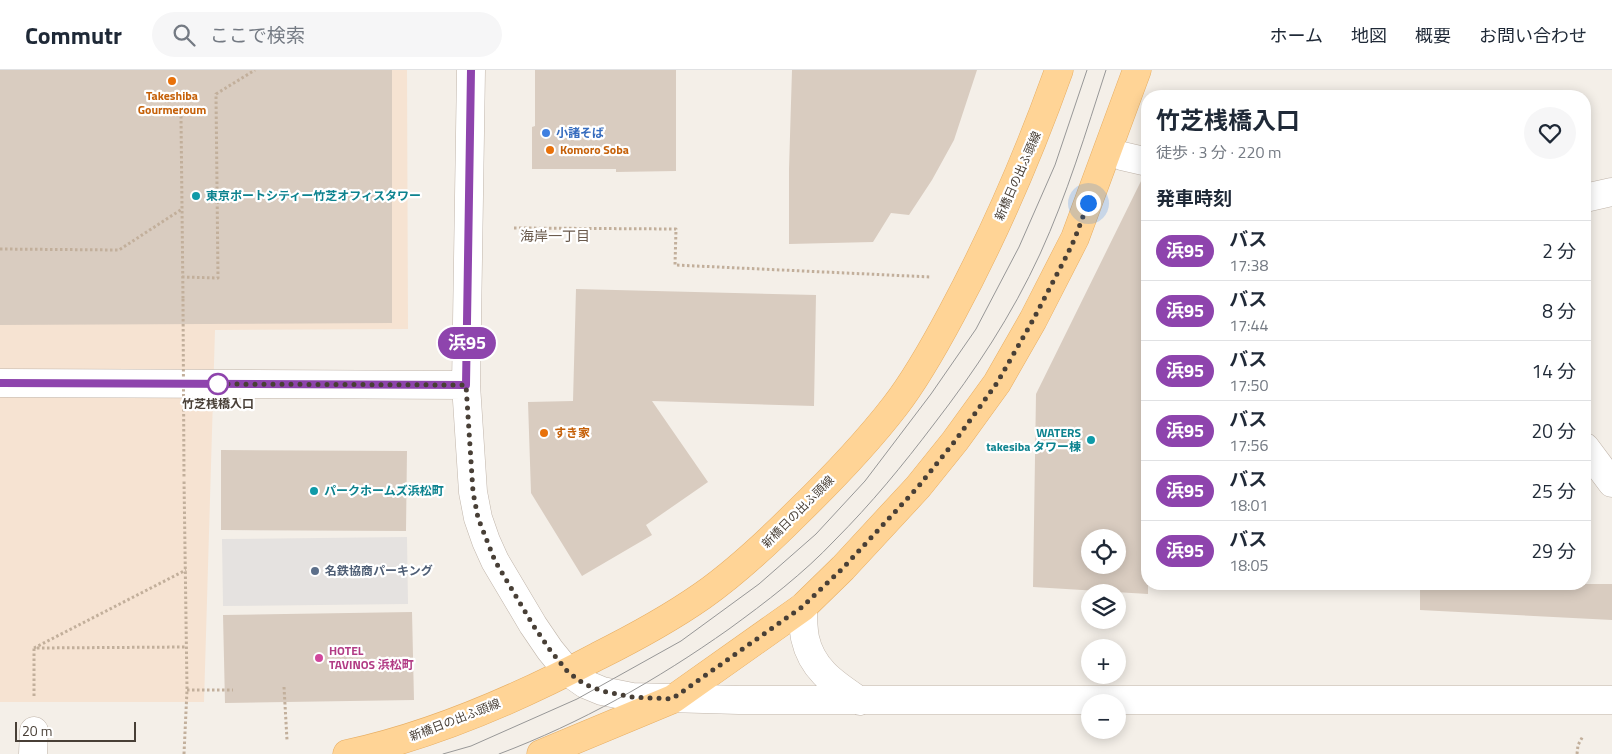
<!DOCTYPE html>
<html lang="ja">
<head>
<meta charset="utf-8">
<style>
	:root { --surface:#fff; --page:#f6f6f7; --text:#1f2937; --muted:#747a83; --line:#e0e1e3 }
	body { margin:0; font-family:"Titillium Web","Noto Sans JP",sans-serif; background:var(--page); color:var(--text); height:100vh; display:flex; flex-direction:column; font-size:19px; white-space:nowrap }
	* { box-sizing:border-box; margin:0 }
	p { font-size:16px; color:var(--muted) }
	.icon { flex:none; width:28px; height:28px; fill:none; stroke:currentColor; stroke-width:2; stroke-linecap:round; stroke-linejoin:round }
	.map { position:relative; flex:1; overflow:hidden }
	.drawer { position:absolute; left:1141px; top:20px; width:450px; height:500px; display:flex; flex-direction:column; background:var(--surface); border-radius:20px; box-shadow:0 2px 12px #0003 }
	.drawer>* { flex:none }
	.badge { padding:0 10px; border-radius:16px; font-size:18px; line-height:32px }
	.buttons { position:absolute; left:1081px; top:459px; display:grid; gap:10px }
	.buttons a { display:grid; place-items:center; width:45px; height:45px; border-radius:50%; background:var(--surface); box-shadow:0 2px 12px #0003; font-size:25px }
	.scale { position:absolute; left:15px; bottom:12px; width:121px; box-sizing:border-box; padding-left:5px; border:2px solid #483f36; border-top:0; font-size:14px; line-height:18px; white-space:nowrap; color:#483f36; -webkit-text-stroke:4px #fff; paint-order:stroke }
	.you { position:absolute; width:25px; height:25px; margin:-12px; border:4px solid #fff; border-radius:50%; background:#1a73e8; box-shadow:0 0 0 8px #1a73e833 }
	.map>.badge { position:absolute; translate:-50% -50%; box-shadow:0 0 0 2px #fff }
	h2 { padding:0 15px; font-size:19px; line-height:45px }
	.round { display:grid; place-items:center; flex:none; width:52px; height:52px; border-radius:26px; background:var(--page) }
	.summary { display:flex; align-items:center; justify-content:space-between; height:85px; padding:0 15px }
	h1 { font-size:24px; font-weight:700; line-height:38px }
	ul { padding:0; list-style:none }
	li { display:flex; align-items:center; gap:15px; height:60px; padding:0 15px; border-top:1px solid var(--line) }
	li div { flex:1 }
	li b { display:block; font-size:19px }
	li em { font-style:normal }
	li .badge { min-width:55px; font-weight:700; text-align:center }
	header { display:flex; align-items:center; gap:30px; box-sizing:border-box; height:70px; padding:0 25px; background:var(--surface); border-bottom:1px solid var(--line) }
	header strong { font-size:24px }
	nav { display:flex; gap:28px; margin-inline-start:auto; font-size:18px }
	.search { width:350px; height:45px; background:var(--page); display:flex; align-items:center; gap:12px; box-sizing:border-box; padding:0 18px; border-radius:28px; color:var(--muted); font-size:19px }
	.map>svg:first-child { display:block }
	.commercial { fill:#f6e3d2 }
	.parking { fill:#e5e2e0 }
	.building { fill:#d9ccc0; fill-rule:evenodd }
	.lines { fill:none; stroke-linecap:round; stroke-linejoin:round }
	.minor-casing { stroke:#c0b5aa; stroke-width:29 }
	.major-casing { stroke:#e7ae63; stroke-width:29 }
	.path { stroke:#c2af9b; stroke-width:3; stroke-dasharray:2.5 2.5; stroke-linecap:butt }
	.minor { stroke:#fff; stroke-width:28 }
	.major { stroke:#ffd496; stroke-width:28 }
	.tram { stroke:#979797; stroke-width:1 }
	.path-bridge { stroke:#c2af9b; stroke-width:3; stroke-dasharray:2.5 2.5; stroke-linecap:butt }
	.line-casing { stroke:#fff; stroke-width:11 }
	.line { stroke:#8e44ad; stroke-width:8 }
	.walk { stroke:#483f36; stroke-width:5; stroke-dasharray:0 9 }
	.food-dot { fill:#e8710a; stroke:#fff; stroke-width:2 }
	.shop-dot { fill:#3f7fe0; stroke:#fff; stroke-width:2 }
	.culture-dot { fill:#0f9aa8; stroke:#fff; stroke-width:2 }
	.stop-dot { fill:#fff; stroke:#8e44ad; stroke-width:2.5 }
	.service-dot { fill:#5c6f8a; stroke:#fff; stroke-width:2 }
	.hotel-dot { fill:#d1479c; stroke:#fff; stroke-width:2 }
	.labels { text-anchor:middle; stroke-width:4.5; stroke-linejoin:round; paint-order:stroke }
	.food-label { font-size:12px; font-weight:bold; fill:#c56008; stroke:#fff; text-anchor:start }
	.shop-label { font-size:12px; font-weight:bold; fill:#366cbe; stroke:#fff; text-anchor:start }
	.street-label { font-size:12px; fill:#483f36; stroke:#fff }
	.culture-label { font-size:12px; font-weight:bold; fill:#0d838f; stroke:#fff; text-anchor:start }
	.stop-label { font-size:12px; font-weight:bold; fill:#483f36; stroke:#fff }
	.service-label { font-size:12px; font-weight:bold; fill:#4e5e75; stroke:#fff; text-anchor:start }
	.hotel-label { font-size:12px; font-weight:bold; fill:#b23c85; stroke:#fff; text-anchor:start }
	.neighbourhood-label { font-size:14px; fill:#6b5b4d; stroke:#fff }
</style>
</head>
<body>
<header>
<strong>Commutr</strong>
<div class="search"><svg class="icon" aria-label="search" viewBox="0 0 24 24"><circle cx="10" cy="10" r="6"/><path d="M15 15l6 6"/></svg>ここで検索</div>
<nav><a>ホーム</a><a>地図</a><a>概要</a><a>お問い合わせ</a></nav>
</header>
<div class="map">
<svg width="1612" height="684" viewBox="0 0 1612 684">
	<rect width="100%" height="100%" fill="#f4efe8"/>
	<path class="commercial" d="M0,0H407L408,259L215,260L204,632H0Z"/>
	<path class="parking" d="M407,467L408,534L223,536L222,469Z"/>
	<path class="building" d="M0,0H392V253L0,255Z
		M535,0H676V101L616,102V99H532V57L535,56Z
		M792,0H977L954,70L932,110L909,145L891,143L873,172L789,174V99Z
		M1143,107H1148V524L1033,517L1036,324ZM1090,468H1118V495H1090Z
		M576,219L816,225L814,336L652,331L708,412L646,455L652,465L582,506L531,423L528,332L573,331Z
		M221,380L407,381L406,461L221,460Z
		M1420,514H1612V550L1420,540Z
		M412,542L414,630L225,633L223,545Z"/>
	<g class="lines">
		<defs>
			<path id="minor" d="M471,0L466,315L473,422L478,448L486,471L495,491L533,555L550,580L568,602L585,614L602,621L632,627L739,630H1612
				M1122,86L1148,92
				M1585,128L1612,122
				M0,313L466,315
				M1585,377L1612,413
				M803,537C803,547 803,558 805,568C812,600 835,614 860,631
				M33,684L34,661"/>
			<path id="major" d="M347,684C435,665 519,628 598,586C634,568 669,549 702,526C736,502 767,473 796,444C831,410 865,375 895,336C916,309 936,273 952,243C994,165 1029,84 1059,0
				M541,684L673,629L803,537L843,498L918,417L955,371L997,313L1033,250L1075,168L1137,0"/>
		</defs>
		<use href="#minor" class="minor-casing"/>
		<use href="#major" class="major-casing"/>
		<path class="path" d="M181,46L183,229
			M514,158L676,159L675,195L931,207
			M0,179L119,180L182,139
			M182,207L218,208L216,24L255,0
			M34,578L186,500
			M37,578L186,577
			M284,617L287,670
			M187,620H233
			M34,626V578
			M184,684L187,620L184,409
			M1577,684L1578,675L1583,666"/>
		<use href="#minor" class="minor"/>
		<use href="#major" class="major"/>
		<path class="tram" d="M443,684L471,676L577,629L681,571L759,514L816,464L865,411L931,324L976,259L1019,177L1055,95L1087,0
			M499,684C581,653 657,610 729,559C766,532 803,504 835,470C871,434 903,395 934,354C975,301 1012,245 1040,184C1067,125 1086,62 1106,0"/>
		<path class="path-bridge" d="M183,229L184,409"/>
	</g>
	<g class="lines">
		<defs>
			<path id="line" d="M0,313L466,315L471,0"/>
		</defs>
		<use href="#line" class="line-casing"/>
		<use href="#line" class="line"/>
		<path class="walk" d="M218,314H214L466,315L473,422L478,448L495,491L533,555L550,580L568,602L584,614L602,621L632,627L672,629L802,537L843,498L918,417L955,371L997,313L1033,250L1067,185L1075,168L1088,133"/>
	</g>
	<g class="food-dot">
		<circle cx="172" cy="11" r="5"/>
		<circle cx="550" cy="80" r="5"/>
		<circle cx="544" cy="363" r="5"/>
	</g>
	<circle class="shop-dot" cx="546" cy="63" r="5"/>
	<g class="culture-dot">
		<circle cx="196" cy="126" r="5"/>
		<circle cx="1091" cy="370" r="5"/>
		<circle cx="314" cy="421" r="5"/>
	</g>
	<circle class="stop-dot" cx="218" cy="314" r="10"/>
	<circle class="service-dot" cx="315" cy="501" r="5"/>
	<circle class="hotel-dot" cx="319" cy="588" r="5"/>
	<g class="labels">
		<g class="food-label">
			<text x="172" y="30" text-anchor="middle">Takeshiba<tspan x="172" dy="14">Gourmeroum</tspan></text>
			<text x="560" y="84">Komoro Soba</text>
			<text x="554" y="367">すき家</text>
		</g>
		<g class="shop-label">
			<text x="556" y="67">小諸そば</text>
		</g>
		<g class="street-label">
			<text transform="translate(1018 106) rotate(-66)" y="4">新橋日の出ふ頭線</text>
			<text transform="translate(798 442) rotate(-45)" y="4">新橋日の出ふ頭線</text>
			<text transform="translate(455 650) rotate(-21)" y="4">新橋日の出ふ頭線</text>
		</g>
		<g class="culture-label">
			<text x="206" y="130">東京ポートシティー竹芝オフィスタワー</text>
			<text x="1081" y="367" text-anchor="end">WATERS<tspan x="1081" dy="14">takesiba タワー棟</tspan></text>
			<text x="324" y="425">パークホームズ浜松町</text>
		</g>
		<g class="stop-label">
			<text x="218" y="338">竹芝桟橋入口</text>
		</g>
		<g class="service-label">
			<text x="325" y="505">名鉄協商パーキング</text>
		</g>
		<g class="hotel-label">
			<text x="329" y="585">HOTEL<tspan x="329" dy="14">TAVINOS 浜松町</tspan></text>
		</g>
		<g class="neighbourhood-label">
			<text x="555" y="171">海岸一丁目</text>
		</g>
	</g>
</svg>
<div class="buttons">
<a><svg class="icon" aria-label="locate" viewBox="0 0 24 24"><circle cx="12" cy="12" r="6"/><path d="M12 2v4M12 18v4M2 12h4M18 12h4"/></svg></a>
<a><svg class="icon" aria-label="layers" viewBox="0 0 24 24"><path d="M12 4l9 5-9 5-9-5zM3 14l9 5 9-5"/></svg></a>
<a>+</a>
<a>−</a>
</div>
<div class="scale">20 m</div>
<div class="you" style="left:1088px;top:133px"></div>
<b class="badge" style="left:467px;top:273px;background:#8e44ad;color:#fff">浜95</b>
<section class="drawer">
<div class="summary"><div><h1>竹芝桟橋入口</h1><p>徒歩 · 3 分 · 220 m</p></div><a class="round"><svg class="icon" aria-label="heart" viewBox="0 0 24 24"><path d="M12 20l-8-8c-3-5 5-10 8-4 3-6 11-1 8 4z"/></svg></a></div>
<h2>発車時刻</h2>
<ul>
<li><span class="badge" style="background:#8e44ad;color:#fff">浜95</span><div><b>バス</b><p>17:38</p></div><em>2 分</em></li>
<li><span class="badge" style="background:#8e44ad;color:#fff">浜95</span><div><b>バス</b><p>17:44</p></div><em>8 分</em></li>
<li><span class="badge" style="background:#8e44ad;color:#fff">浜95</span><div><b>バス</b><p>17:50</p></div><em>14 分</em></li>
<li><span class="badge" style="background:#8e44ad;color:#fff">浜95</span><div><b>バス</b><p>17:56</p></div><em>20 分</em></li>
<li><span class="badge" style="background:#8e44ad;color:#fff">浜95</span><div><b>バス</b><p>18:01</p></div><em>25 分</em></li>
<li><span class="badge" style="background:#8e44ad;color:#fff">浜95</span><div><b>バス</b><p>18:05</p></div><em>29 分</em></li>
</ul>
</section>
</div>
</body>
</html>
